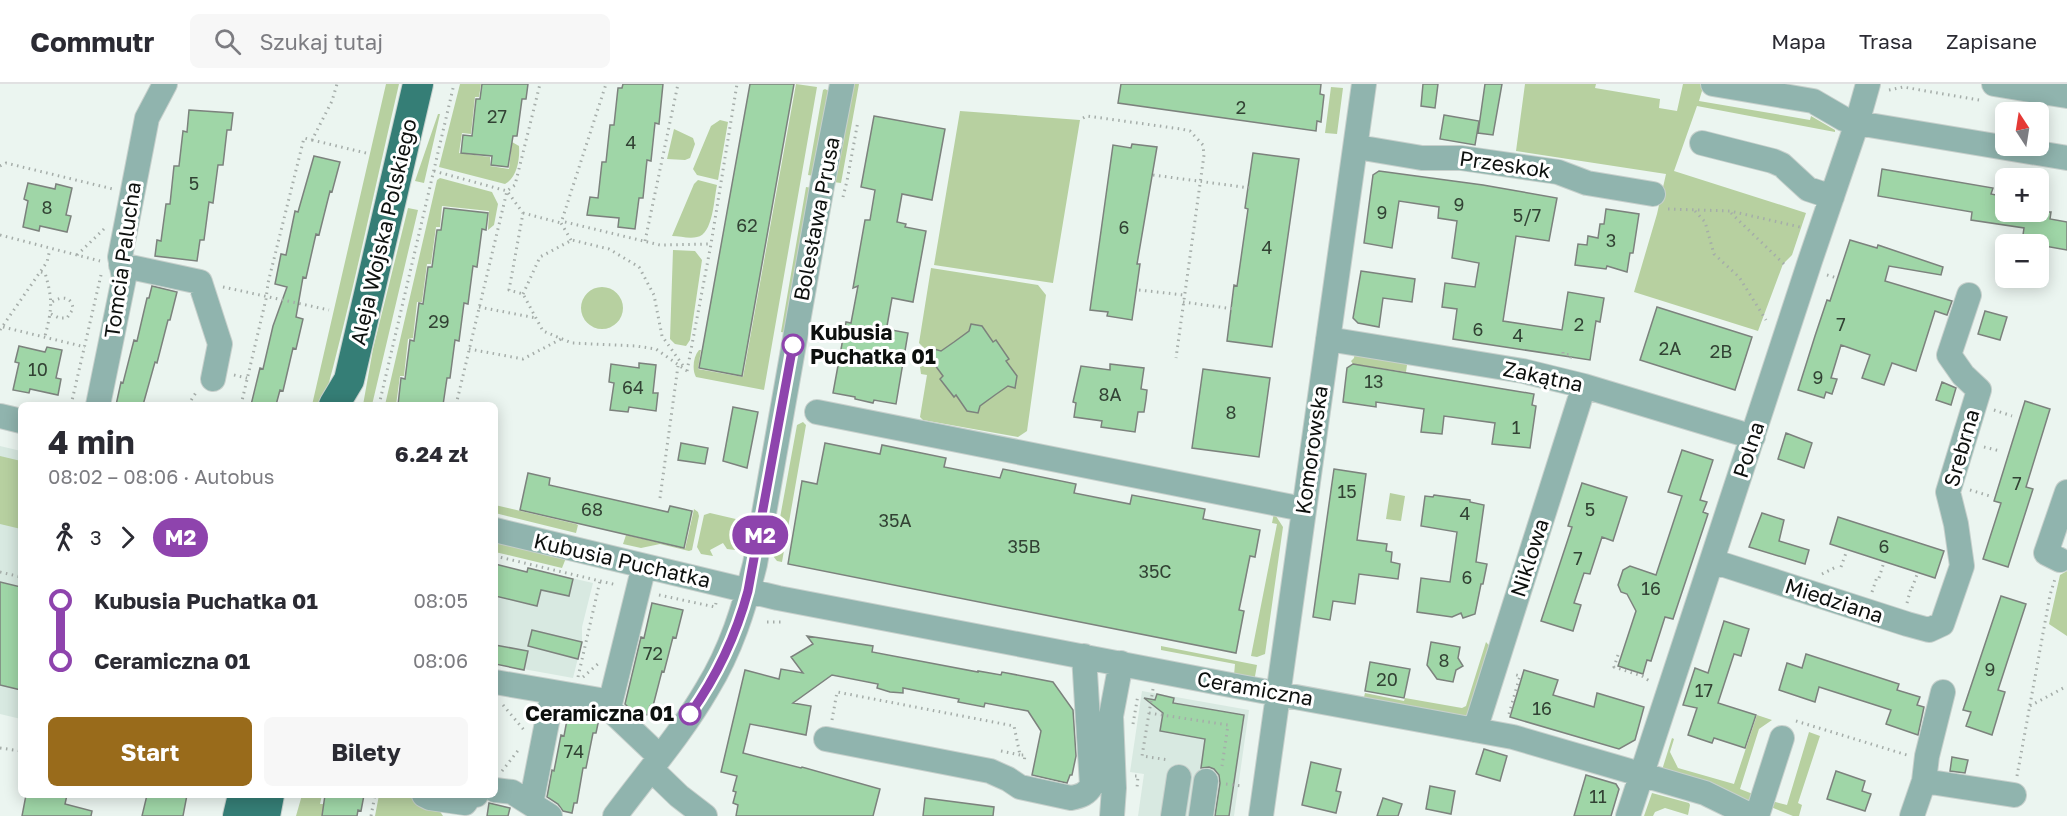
<!DOCTYPE html>
<html lang="pl">
<head>
<meta charset="utf-8">
<style>
	:root { --surface:#fff; --page:#f7f7f7; --text:#2b2b33; --muted:#7c7c81; --line:#e1e1e2; --accent:#996b1b }
	body { margin:0; font-family:"Golos Text",sans-serif; background:var(--page); color:var(--text); height:100vh; display:flex; flex-direction:column; font-size:22px; white-space:nowrap }
	* { box-sizing:border-box; margin:0 }
	p { font-size:20px; color:var(--muted) }
	.icon { flex:none; width:33px; height:33px; fill:none; stroke:currentColor; stroke-width:2; stroke-linecap:round; stroke-linejoin:round }
	.map { position:relative; flex:1; overflow:hidden }
	.side { position:absolute; left:18px; top:318px; width:480px; height:396px; display:flex; flex-direction:column; background:var(--surface); border-radius:9px; box-shadow:0 3px 15px #0003 }
	.side>* { flex:none }
	.badge { padding:0 12px; border-radius:20px; font-size:21px; line-height:39px }
	.needle { width:39px; rotate:348deg }
	.controls { position:absolute; left:1995px; top:18px; display:grid; gap:12px }
	.controls a { display:grid; place-items:center; width:54px; height:54px; border-radius:9px; background:var(--surface); box-shadow:0 3px 15px #0003; font-size:30px }
	.map>.badge { position:absolute; translate:-50% -50%; box-shadow:0 0 0 3px #fff }
	.legs { display:flex; align-items:center; gap:9px; height:66px; padding:0 30px; font-size:20px }
	.legs p { margin-inline-start:auto }
	.overview { display:flex; align-items:center; justify-content:space-between; height:102px; padding:0 30px }
	h1 { font-size:33px; font-weight:700; line-height:45px }
	.cta { display:flex; gap:12px; margin-top:auto; padding:12px 30px }
	.cta a { flex:1; height:69px; border-radius:9px; background:var(--accent); color:#fff; font-size:24px; font-weight:700; line-height:69px; text-align:center }
	.cta a+a { background:var(--page); color:var(--text) }
	ul { padding:0 30px; list-style:none }
	li { display:flex; align-items:center; gap:21px; height:60px; font-size:22px }
	li i { display:grid; place-items:center; width:9px; height:100%; margin:0 8px; background:currentColor }
	li i::after { content:''; width:15px; height:15px; margin:-8px; border:4px solid; border-radius:50%; background:var(--surface) }
	li p { margin-inline-start:auto }
	li:first-child i { background:linear-gradient(#0000 50%,currentColor 0) }
	li:last-child i { background:linear-gradient(currentColor 50%,#0000 0) }
	header { display:flex; align-items:center; gap:36px; box-sizing:border-box; height:84px; padding:0 30px; background:var(--surface); border-bottom:2px solid var(--line) }
	header strong { font-size:28px }
	nav { display:flex; gap:33px; margin-inline-start:auto; font-size:21px }
	.search { width:420px; height:54px; background:var(--page); display:flex; align-items:center; gap:15px; box-sizing:border-box; padding:0 21px; border-radius:9px; color:var(--muted); font-size:22px }
	.map>svg:first-child { display:block }
	.built { fill:#d8e9e1 }
	.green { fill:#b7d0a0 }
	.building { fill:#9fd6a7; stroke:#7c827d; stroke-width:1.5 }
	.lines { fill:none; stroke-linecap:round; stroke-linejoin:round }
	.minor-casing { stroke:#c7d0cc; stroke-width:26 }
	.major-casing { stroke:#c7d0cc; stroke-width:32 }
	.path { stroke:#a5ada9; stroke-width:3; stroke-dasharray:1.5 4.5; stroke-linecap:butt }
	.minor { stroke:#90b4ae; stroke-width:24 }
	.major { stroke:#357e76; stroke-width:30 }
	.line-1-casing { stroke:#fff; stroke-width:14 }
	.line-1 { stroke:#8e44ad; stroke-width:9 }
	.stop-1-dot { fill:#fff; stroke:#8e44ad; stroke-width:3 }
	.labels { text-anchor:middle; stroke-width:6; stroke-linejoin:round; paint-order:stroke }
	.number-label { font-size:18px; fill:#324234 }
	.street-label { font-size:21px; fill:#0d100e; stroke:#fff }
	.stop-label { font-size:21px; font-weight:bold; fill:#0d100e; stroke:#fff; text-anchor:start }
</style>
</head>
<body>
<header>
<strong>Commutr</strong>
<div class="search"><svg class="icon" aria-label="search" viewBox="0 0 24 24"><circle cx="10" cy="10" r="6"/><path d="M15 15l6 6"/></svg>Szukaj tutaj</div>
<nav><a>Mapa</a><a>Trasa</a><a>Zapisane</a></nav>
</header>
<div class="map">
<svg width="2067" height="732" viewBox="0 0 2067 732">
	<rect width="100%" height="100%" fill="#ebf5f0"/>
	<path class="built" d="M0,362L21,367V635L0,630Z
		M495,480L527,488L528,484L593,499L582,543V558L573,594L495,580Z
		M1142,607L1249,626L1234,732H1138L1144,690L1130,688Z"/>
	<path class="green" d="M386,0H399C374,107 352,215 323,321H312Z
		M460,0H481L479,13H475L471,50L462,49L459,69L490,73V82L509,85L512,58L519,62C520,75 517,94 505,100L439,83Z
		M796,0L817,3L764,306L696,293C692,286 693,273 699,266H701L698,285L743,293Z
		M851,0H859L841,99L833,98Z
		M1525,0H1596L1595,4L1660,15L1659,24L1677,27L1683,0H1704L1699,17L1810,36L1811,32L1835,46V48L1697,22L1674,87L1806,129L1792,171L1783,180L1758,247L1634,208L1657,130L1666,90L1516,67Z
		M1331,3L1343,4L1337,50L1325,49Z
		M825,5L829,7L814,92L808,91L823,6Z
		M960,27L1080,36L1053,199L934,181Z
		M438,30H440L424,99L415,97Z
		M720,36L728,38L718,96L697,91L693,85L711,42Z
		M674,45L693,54L695,60L690,74L685,76L667,75Z
		M440,94L492,108L498,120L494,141L488,146L489,127L442,122L440,143H436L431,180H427L422,218H417L413,254L408,255L404,292H400L396,321H385L437,96Z
		M698,96L717,101C714,114 713,151 697,153C689,155 680,152 672,152L694,100Z
		M806,103L812,104L787,249L781,248Z
		M408,124L418,126L372,321H363L373,265Z
		M673,166L695,167L702,176L690,256L686,262L675,260L670,255Z
		M931,184L1038,201L1046,211L1027,347L1018,353L923,336L920,333L927,291L921,290L919,276L925,265L919,259Z
		M581 224a21 21 0 1 1 42 0a21 21 0 1 1-42 0Z
		M1355,268L1405,276L1407,281L1406,288L1353,280L1351,277L1354,274Z
		M803,338L806,341L782,478L777,477L773,472L797,341Z
		M0,372L21,377V445L0,440Z
		M1390,409L1405,412L1401,437L1386,435Z
		M495,421L576,440L578,441L576,449L495,429Z
		M694,425L698,428L699,432L692,466L689,467L660,460L641,464L623,460L626,451L685,465Z
		M710,429L740,436L735,466L727,465L723,459L710,466L713,472L701,470L697,463L704,431Z
		M1274,429L1283,443L1265,570L1257,573L1251,572L1277,440L1272,439Z
		M495,455L566,474L562,484L495,468Z
		M2067,487V552L2049,540L2060,491Z
		M1486,558L1492,565L1470,628L1466,633L1363,617L1365,609L1404,617L1405,614L1462,624L1466,622Z
		M1161,562L1257,581L1254,598L1234,591L1235,580L1161,566Z
		M1757,631L1772,636L1759,645L1740,705L1758,712L1754,720L1662,686L1672,654L1674,655L1670,668L1678,684L1734,700Z
		M1809,648L1820,652L1798,719L1802,721L1799,732H1793L1766,721L1768,716L1787,721Z
		M1652,709L1689,719L1690,721L1688,731L1665,724L1655,728L1653,732H1644Z
		M302,711H322L320,720H324L322,732H296Z
		M379,711H407L434,718L443,732H375Z"/>
	<path class="building" d="M482,0H528L526,15H522L517,52H513L508,83L491,81L492,72L461,69L463,51L472,52L476,15H480Z
		M623,0H663L659,40L655,39L651,77L647,76L643,114H639L635,145L618,143L619,134L587,131L590,113L598,114L602,78H606L610,41H614L618,4H622Z
		M750,0H794L742,292L699,284Z
		M1121,0H1321L1320,10L1324,11L1321,38L1317,37L1316,47L1118,19Z
		M1423,0H1438L1435,24L1421,22Z
		M1485,0H1502L1493,51L1478,49Z
		M189,26L233,29L231,46H227L223,81H218L213,119L209,118L204,156H200L197,177L155,172L157,156L161,157L166,120H170L174,82H179L183,47L187,48Z
		M1444,31L1479,37L1475,61L1440,55Z
		M874,32L945,45L932,116L902,110L897,138L906,140L905,143L926,147L913,218L892,214L887,242L886,245L908,249L896,320L874,316L873,319L855,315V313L833,309L846,238L851,239L858,202L853,204L865,136H870L875,106L861,103Z
		M1132,60L1157,63L1137,180H1140L1132,236L1107,232L1108,228L1090,226L1113,61L1131,64Z
		M1253,69L1299,75L1272,263L1227,257L1234,201L1237,202L1248,125L1245,124Z
		M314,72L340,78L332,108L330,107L319,151L316,150L306,194L303,193L296,233L303,235L296,265L293,264L283,307L280,306L276,321H251L260,284L263,285L273,242L287,203L275,200L281,170L286,171L295,127L298,128Z
		M1882,85L1993,104L1991,110L2006,113V128H2051L2050,135L2067,138V166L2022,158L2024,144L1971,136L1972,128L1878,112Z
		M1379,87L1483,101L1557,114L1549,157L1516,152L1503,237L1562,246L1568,208L1604,214L1600,238L1596,237L1590,276L1453,255L1457,225L1442,223L1445,199L1475,203L1479,179L1452,174L1457,137L1438,134L1439,123L1399,117L1392,164L1364,159L1373,91Z
		M28,99L55,105L56,100L72,104L66,131L71,132L67,148L40,142L39,147L23,143L28,117L24,115Z
		M444,124L488,129L486,146L482,145L477,183L473,182L468,220L464,219L459,257L455,256L450,294H447L443,321H398L401,294L405,295L410,256L414,257L419,219L423,220L428,183H432L437,146H441Z
		M1606,125L1639,130L1633,169H1630L1627,188L1607,182L1606,185L1575,181L1578,160L1587,161L1588,152L1598,154L1600,140H1604Z
		M1850,156L1877,164L1878,161L1943,183L1941,191L1889,182L1885,197L1952,217L1947,231L1935,227L1916,287L1892,279L1884,301L1862,294L1870,271L1841,261L1831,294L1837,295L1832,310L1826,308L1824,314L1798,306L1815,252L1827,216L1830,217Z
		M1361,187L1415,195L1412,218L1383,214L1379,243L1358,239L1353,234Z
		M152,202L177,208L170,236H168L157,279L155,278L143,321H116L121,298L123,299L134,256L137,257L147,214H149Z
		M1657,223L1752,253L1735,306L1640,276Z
		M1985,227L2007,233L2000,256L1978,250Z
		M971,240L982,242L993,258L996,256L1009,275L1006,277L1017,292L1015,304L1008,302L995,311L980,322L978,329L967,327L956,311L954,313L940,295L943,292L932,277L934,265L941,267L954,258L969,247Z
		M19,262L45,268L47,263L62,266L56,294L61,295L58,311L30,305L29,309L13,306L19,279L15,278Z
		M639,279L656,281L653,309H658L656,327L629,323L628,328L610,326L614,299L609,298L611,280L639,284Z
		M1110,280L1144,284L1141,305L1147,306L1146,315L1144,328H1138L1135,348L1101,343L1102,337L1074,333L1076,319L1073,318L1081,282L1110,286Z
		M1353,280L1534,310L1532,321L1536,322L1530,364L1492,360L1495,339L1444,332L1442,350L1421,348L1424,325L1376,318V323L1343,318L1347,284Z
		M1203,285L1270,294L1259,373L1192,364Z
		M1942,298L1956,304L1951,321L1936,316Z
		M2025,317L2050,325L2026,403L2033,405L2008,483L1983,475L2001,419L1994,417Z
		M733,323L758,328L747,384L723,377Z
		M1786,349L1812,359L1804,384L1778,375Z
		M681,359L708,364L705,380L678,376Z
		M825,359L880,370L882,361L946,374L944,383L1000,394L1003,385L1076,400L1074,409L1130,420L1132,411L1205,425L1203,435L1260,446L1255,473L1250,472L1243,507L1239,526L1244,527L1236,569L788,480L802,397L817,400Z
		M1682,366L1713,376L1700,416L1707,418L1703,428L1708,430L1673,535L1665,533L1651,577L1647,576L1643,590L1618,582L1636,527L1627,510L1621,508L1618,501L1623,486L1630,482L1656,491L1682,412L1668,408Z
		M1334,385L1366,390L1357,456L1387,460L1386,467L1392,468L1391,478L1400,480L1398,495L1359,490L1355,520L1333,517L1330,536L1313,533Z
		M528,389L550,394L549,401L668,428L670,422L692,427L684,464L520,426Z
		M1582,399L1627,413L1613,457L1602,453L1590,490L1584,489L1574,519L1581,521L1573,547L1541,537L1572,443L1568,442Z
		M1434,411L1470,416V418L1484,421L1476,478L1487,480L1483,500H1481L1475,530L1463,534L1461,529L1452,533L1417,528L1421,494L1450,498L1457,448L1421,442L1425,412L1433,413Z
		M1762,429L1784,436L1779,457L1809,466L1805,480L1749,463Z
		M1838,433L1944,467L1935,494L1830,460Z
		M495,480L527,488L528,484L573,495L569,512L541,506L537,522L495,512Z
		M0,498L21,503V606L0,601Z
		M2001,512L2026,520L1998,606L2005,608L1992,651L1966,642L1971,628L1963,626Z
		M652,519L683,526L676,554L673,553L664,588L662,587L653,622H650L647,631L633,628L625,620L641,553L644,554Z
		M1724,537L1749,545L1741,572L1734,570L1718,619L1756,631L1745,664L1714,654L1712,659L1688,651L1697,624L1683,621L1695,584L1708,589Z
		M532,546L582,558L578,575L528,562Z
		M807,552L873,562L872,568L978,588V587L1001,591L1002,588L1053,598L1073,626L1076,672L1072,691H1070L1067,699L1032,691L1041,647L1028,627L985,619L984,623L958,618L959,615L903,604V609L890,608L877,604L878,600L832,591L793,619L811,622L806,651L750,640L743,669L801,684L802,683L880,705L873,732H736L738,721L733,719L736,708L733,707L737,692L721,688L745,586L779,595L781,585L803,589L791,573L813,560Z
		M1431,558L1460,563L1458,574L1463,582L1456,586L1453,598L1437,595L1427,581Z
		M495,561L528,567L524,586L495,580Z
		M1806,570L1899,600L1897,606L1920,613L1917,621L1924,623L1918,651L1886,640L1891,626L1819,603L1815,618L1779,606L1787,579L1802,584Z
		M1370,578L1410,585L1404,614L1365,607Z
		M1524,586L1558,596L1553,611L1594,623L1597,609L1644,623L1635,656L1619,665L1510,633Z
		M1157,610L1174,614L1173,619L1244,631L1229,732H1215L1220,699L1219,691L1214,685L1209,683L1201,684L1205,655L1160,647L1163,629L1144,614L1155,616Z
		M569,625L593,629L599,635L596,649H593L586,684H583L577,719H574L572,729L563,727L558,720L547,713L552,686L554,687L561,651L564,652Z
		M1484,665L1507,672L1500,697L1476,690Z
		M1952,673L1968,676L1965,689L1950,687Z
		M1311,678L1341,685L1336,707L1341,708L1336,729L1302,721Z
		M1836,687L1865,697L1862,707L1871,710L1865,727L1827,715Z
		M1586,691L1616,700L1619,705L1611,732H1574Z
		M1430,702L1455,707L1451,730L1426,725Z
		M26,711H67L65,720L92,727L91,732H22Z
		M147,711H187L183,732H142Z
		M325,711H364L361,727L358,726L357,732H322Z
		M925,714L994,723L993,732H923Z
		M1383,714L1402,720L1398,732H1377Z
		M489,719L510,724L508,732H487Z"/>
	<g class="lines">
		<defs>
			<path id="minor" d="M1713,0L1813,17L1844,35L1857,39L2067,74
				M1994,0L2067,12
				M1702,59L1773,77L1782,81L1808,105L1832,113
				M1355,65L1363,64L1422,74H1461L1558,88L1587,99L1653,110
				M121,181L200,198L220,260L213,295
				M1328,255L1523,287L1584,302L1753,353
				M98,321L124,194L120,173L147,34L165,0
				M817,328L1303,425
				M0,332L21,337
				M495,446L778,514L1241,603L1513,653L1705,709L1752,732
				M2060,476L2046,469L2067,408
				M1712,477L1907,540L1929,546L1942,540L1962,482L1956,440L1948,408L1979,306L1963,291L1949,271L1969,211
				M495,598L600,616L660,673
				M609,624L644,482
				M1475,646L1584,302
				M826,655L990,687L1008,695L1020,703L1071,714C1081,712 1087,710 1092,701L1084,572
				M651,685L679,712L705,732
				M1924,697L2014,711
				M495,706L512,708L550,732
				M424,711L430,714L465,719L470,712L476,711
				M531,720L553,608
				M615,732C646,690 681,650 707,605C731,566 744,524 755,480L822,102L842,0
				M1112,732L1114,704L1111,632L1121,579
				M1173,732L1179,693
				M1201,732L1206,697
				M1261,732L1364,0
				M1628,732L1810,177L1857,39L1868,0
				M1757,732L1782,654
				M1912,732L1924,697L1927,672L1943,608"/>
			<path id="major" d="M334,321L349,296L418,0
				M238,732L243,711
				M265,732L269,711"/>
		</defs>
		<use href="#minor" class="minor-casing"/>
		<use href="#major" class="major-casing"/>
		<path class="path" d="M1889,6L1903,3L1979,16
			M1083,34L1087,32L1181,45L1190,47L1203,61L1204,71L1176,274
			M312,56L366,69
			M0,82L6,79L113,105
			M434,87L507,107L523,129L509,206L523,210L543,247L572,259L636,262L656,265L687,287
			M1153,91L1250,104
			M843,113L847,97L858,37
			M1668,125L1730,127L1800,143
			M1695,127L1705,138L1714,170L1739,193L1766,236
			M523,129L561,139
			M1731,129L1785,181
			M565,138L660,161L710,160
			M0,151L100,177
			M571,156L561,139L606,0
			M645,157L678,0
			M77,171L104,145
			M41,188L45,189C53,216 52,225 45,252
			M1827,191L1837,194
			M223,203L329,226
			M1139,206L1184,211
			M523,210L540,173L572,156L609,165L639,183L654,211L662,252L684,283
			M1183,218L1234,225
			M479,223L536,234
			M51,230L59,234H67L73,225C72,212 61,212 52,218
			M3,243L85,263
			M0,246L47,178L50,165
			M469,265L523,275L561,255
			M1563,268V270L1571,271L1570,276
			M687,287L711,160L737,0
			M234,291L247,294
			M71,321L101,191
			M188,321L197,307
			M241,321L266,215L268,199L304,54L312,56L332,17L337,0
			M379,321L454,0
			M456,321L507,107L515,101L540,0
			M1994,326L2012,332
			M1984,363L2000,367
			M1970,406L1993,413
			M660,414L678,282
			M495,472L617,501
			M1841,483L1847,466
			M0,488L21,493
			M1822,490L1838,482
			M1879,494L1884,478
			M1912,504L1918,488
			M1872,508L1877,493
			M659,511L715,523L716,519
			M1907,519L1911,504
			M767,538H783
			M1618,571L1614,583L1642,592L1651,598
			M578,593L600,497
			M583,593L599,579
			M1153,605L1142,672L1169,676
			M503,621L524,646
			M2030,622L2067,602
			M1149,629L1228,641L1222,682
			M1509,630L1520,592L1513,590
			M832,636L837,608L1014,642L1020,671H1025L1024,679
			M1796,637L1907,671
			M1133,640L1138,611
			M0,664L21,667
			M1001,667L1020,671
			M502,687L520,664
			M1135,692H1138L1137,704
			M2017,692L2050,511L2055,495
			M1226,700L1242,702
			M371,732L375,711"/>
		<use href="#minor" class="minor"/>
		<use href="#major" class="major"/>
	</g>
	<g class="lines">
		<defs>
			<path id="line-1" d="M690,630C717,592 736,552 748,507L793,261"/>
		</defs>
		<use href="#line-1" class="line-1-casing"/>
		<use href="#line-1" class="line-1"/>
	</g>
	<g class="stop-1-dot">
		<circle cx="793" cy="261" r="10"/>
		<circle cx="690" cy="630" r="10"/>
	</g>
	<g class="labels">
		<g class="number-label">
			<text x="1241" y="30">2</text>
			<text x="497" y="39">27</text>
			<text x="631" y="65">4</text>
			<text x="194" y="106">5</text>
			<text x="1459" y="127">9</text>
			<text x="47" y="130">8</text>
			<text x="1382" y="135">9</text>
			<text x="1527" y="138">5/7</text>
			<text x="747" y="148">62</text>
			<text x="1124" y="150">6</text>
			<text x="1611" y="163">3</text>
			<text x="1267" y="170">4</text>
			<text x="439" y="244">29</text>
			<text x="1579" y="247">2</text>
			<text x="1841" y="247">7</text>
			<text x="1478" y="252">6</text>
			<text x="1518" y="258">4</text>
			<text x="1670" y="271">2A</text>
			<text x="1721" y="274">2B</text>
			<text x="38" y="292">10</text>
			<text x="1818" y="300">9</text>
			<text x="1374" y="304">13</text>
			<text x="633" y="310">64</text>
			<text x="1110" y="317">8A</text>
			<text x="1231" y="335">8</text>
			<text x="1516" y="350">1</text>
			<text x="2017" y="406">7</text>
			<text x="1347" y="414">15</text>
			<text x="592" y="432">68</text>
			<text x="1590" y="432">5</text>
			<text x="1465" y="436">4</text>
			<text x="895" y="443">35A</text>
			<text x="1024" y="469">35B</text>
			<text x="1884" y="469">6</text>
			<text x="1578" y="481">7</text>
			<text x="1155" y="494">35C</text>
			<text x="1467" y="500">6</text>
			<text x="1651" y="511">16</text>
			<text x="653" y="576">72</text>
			<text x="1444" y="583">8</text>
			<text x="1990" y="592">9</text>
			<text x="1387" y="602">20</text>
			<text x="1704" y="613">17</text>
			<text x="1542" y="631">16</text>
			<text x="574" y="674">74</text>
			<text x="1598" y="719">11</text>
		</g>
		<g class="street-label">
			<text transform="translate(1505 81) rotate(8)" y="7">Przeskok</text>
			<text transform="translate(817 135) rotate(-79)" y="7">Bolesława Prusa</text>
			<text transform="translate(384 148) rotate(-77)" y="7">Aleja Wojska Polskiego</text>
			<text transform="translate(123 176) rotate(-82)" y="7">Tomcia Palucha</text>
			<text transform="translate(1543 293) rotate(12)" y="7">Zakątna</text>
			<text transform="translate(1962 364) rotate(-74)" y="7">Srebrna</text>
			<text transform="translate(1312 366) rotate(-82)" y="7">Komorowska</text>
			<text transform="translate(1749 366) rotate(-72)" y="7">Polna</text>
			<text transform="translate(1530 474) rotate(-72)" y="7">Niklowa</text>
			<text transform="translate(622 477) rotate(13)" y="7">Kubusia Puchatka</text>
			<text transform="translate(1834 517) rotate(18)" y="7">Miedziana</text>
			<text transform="translate(1255 605) rotate(10)" y="7">Ceramiczna</text>
		</g>
		<g class="stop-label">
			<text x="810" y="256">Kubusia<tspan x="810" dy="24">Puchatka 01</tspan></text>
			<text x="674" y="637" text-anchor="end">Ceramiczna 01</text>
		</g>
	</g>
</svg>
<div class="controls">
<a><svg class="needle" viewBox="-14 -14 28 28"><path d="M0-13l5 13h-10z" fill="#e53935"/><path d="M0 13l5-13h-10z" fill="#7c7c81"/></svg></a>
<a>+</a>
<a>−</a>
</div>
<b class="badge" style="left:760px;top:451px;background:#8e44ad;color:#fff">M2</b>
<section class="side">
<div class="overview"><div><h1>4 min</h1><p>08:02 – 08:06 · Autobus</p></div><b>6.24 zł</b></div>
<div class="legs"><svg class="icon" aria-label="walk" viewBox="0 0 24 24"><circle cx="13" cy="4" r="2"/><path d="M13 8l-2 6 4 7M11 14l-3 7M7 12l3-4h3l4 4"/></svg>3<svg class="icon" aria-label="forward" viewBox="0 0 24 24"><path d="M9 5l7 7-7 7"/></svg><b class="badge" style="background:#8e44ad;color:#fff">M2</b></div>
<ul>
<li><i style="color:#8e44ad"></i><b>Kubusia Puchatka 01</b><p>08:05</p></li>
<li><i style="color:#8e44ad"></i><b>Ceramiczna 01</b><p>08:06</p></li>
</ul>
<div class="cta"><a>Start</a><a>Bilety</a></div>
</section>
</div>
</body>
</html>
